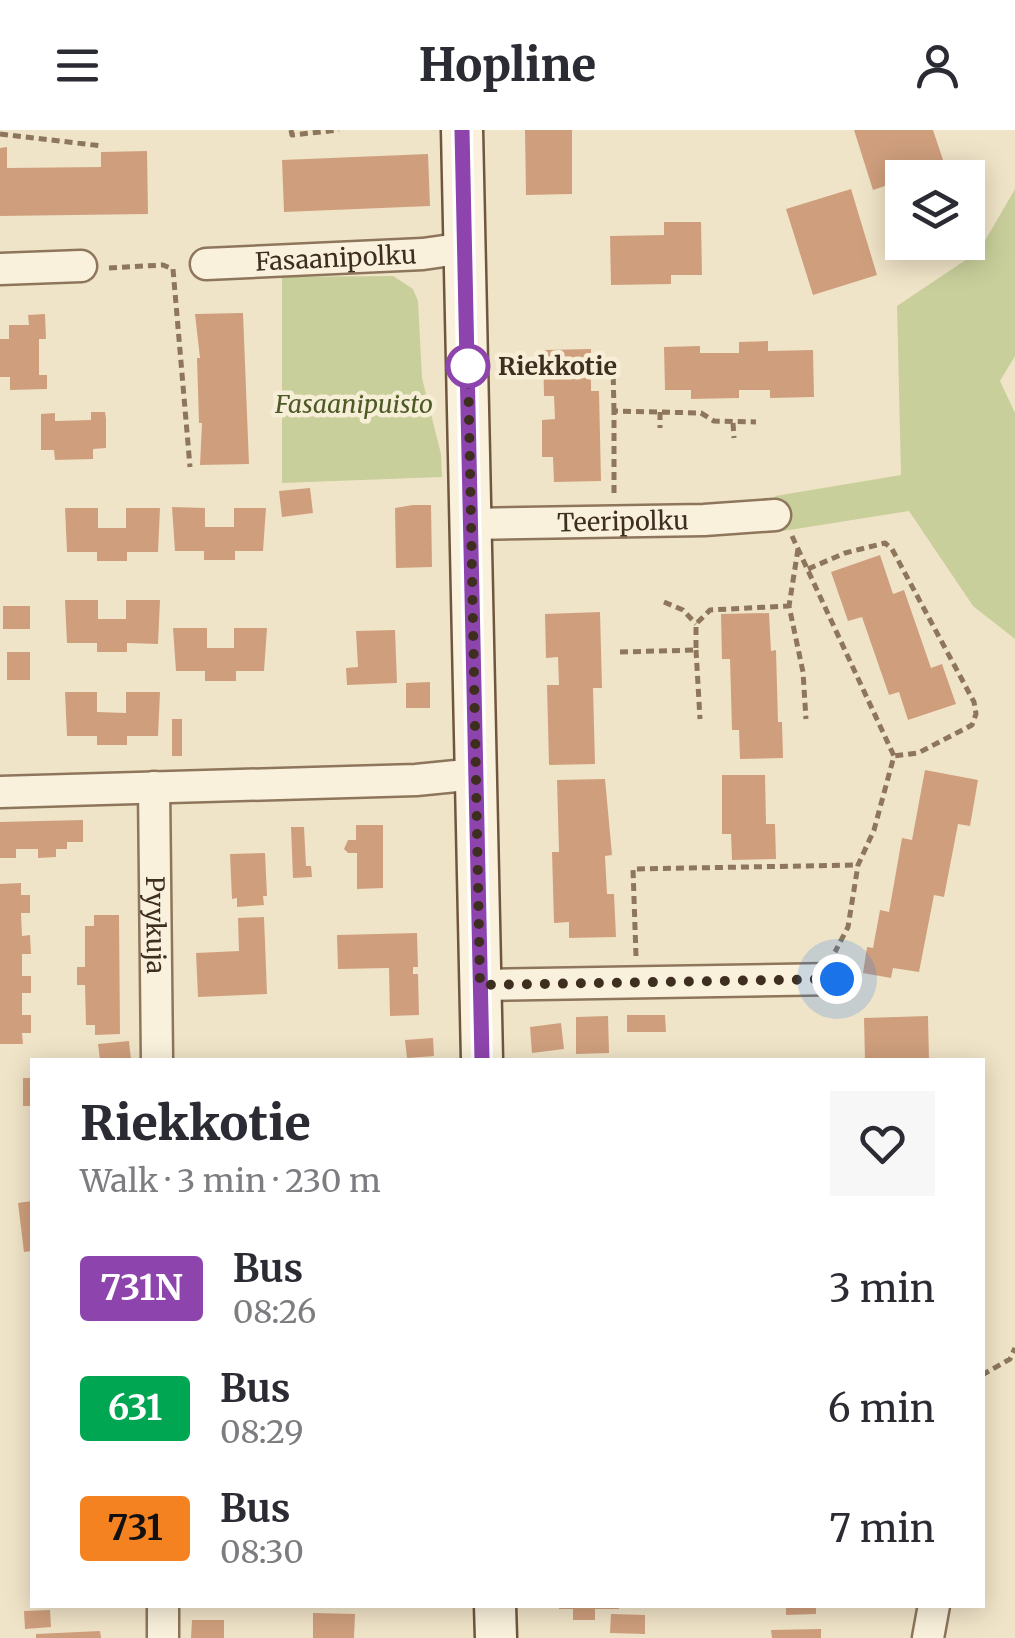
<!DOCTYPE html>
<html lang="en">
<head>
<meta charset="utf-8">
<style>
	:root { --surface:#fff; --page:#f7f7f7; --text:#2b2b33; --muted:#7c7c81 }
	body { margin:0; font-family:Merriweather,serif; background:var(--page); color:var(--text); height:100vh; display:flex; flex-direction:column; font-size:38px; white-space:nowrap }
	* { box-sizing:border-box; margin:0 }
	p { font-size:32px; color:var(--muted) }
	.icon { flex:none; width:55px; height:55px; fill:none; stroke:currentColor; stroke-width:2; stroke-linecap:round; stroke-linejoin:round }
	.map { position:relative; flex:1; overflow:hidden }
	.drawer { position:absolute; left:30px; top:928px; width:955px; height:550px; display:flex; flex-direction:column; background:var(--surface); border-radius:0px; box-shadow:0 5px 25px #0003 }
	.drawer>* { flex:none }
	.badge { padding:0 20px; border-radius:8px; font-size:35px; line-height:65px }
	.tools { position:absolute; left:885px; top:30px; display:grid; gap:20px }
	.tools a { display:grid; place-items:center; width:100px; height:100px; border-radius:0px; background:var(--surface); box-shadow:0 5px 25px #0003; font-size:50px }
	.you { position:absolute; width:50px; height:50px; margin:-25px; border:8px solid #fff; border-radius:50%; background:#1a73e8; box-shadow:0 0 0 15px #1a73e833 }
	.map>.badge { position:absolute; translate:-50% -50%; box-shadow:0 0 0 5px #fff }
	.round { display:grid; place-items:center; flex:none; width:105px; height:105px; border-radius:0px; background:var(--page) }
	.summary { display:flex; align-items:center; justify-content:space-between; height:170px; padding:0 50px }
	h1 { font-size:48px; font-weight:800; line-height:75px }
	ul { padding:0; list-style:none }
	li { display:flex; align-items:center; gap:30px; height:120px; padding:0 50px }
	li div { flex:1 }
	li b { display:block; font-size:38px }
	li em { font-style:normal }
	li .badge { min-width:110px; font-weight:700; text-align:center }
	header { display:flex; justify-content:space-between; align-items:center; height:130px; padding:0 50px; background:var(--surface); font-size:45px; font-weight:800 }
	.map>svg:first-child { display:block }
	.green { fill:#c9cf9b }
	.building { fill:#cf9f7d }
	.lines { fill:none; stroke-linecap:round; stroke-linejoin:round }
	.street-casing { stroke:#8d765c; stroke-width:35 }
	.secondary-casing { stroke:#6f573f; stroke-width:45 }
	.path { stroke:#8d765c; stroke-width:5; stroke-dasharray:8 5; stroke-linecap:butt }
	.street { stroke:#faf1dc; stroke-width:30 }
	.secondary { stroke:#faf1dc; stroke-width:40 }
	.line-casing { stroke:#fff; stroke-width:22 }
	.line { stroke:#8e44ad; stroke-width:15 }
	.walk { stroke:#3d2e20; stroke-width:10; stroke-dasharray:0 18 }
	.stop-dot { fill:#fff; stroke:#8e44ad; stroke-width:5 }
	.labels { text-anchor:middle; stroke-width:9; stroke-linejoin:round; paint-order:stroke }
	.street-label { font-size:25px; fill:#3d2e20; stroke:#f7eed8 }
	.stop-label { font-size:25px; font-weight:bold; fill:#3d2e20; stroke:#f7eed8; text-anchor:start }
	.park-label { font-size:25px; font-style:italic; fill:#4d5a26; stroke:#f7eed8 }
</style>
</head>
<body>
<header><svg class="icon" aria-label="menu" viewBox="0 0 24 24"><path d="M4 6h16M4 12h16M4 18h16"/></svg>Hopline<svg class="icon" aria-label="person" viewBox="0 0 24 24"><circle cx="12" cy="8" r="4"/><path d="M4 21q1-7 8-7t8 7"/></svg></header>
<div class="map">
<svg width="1015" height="1508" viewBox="0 0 1015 1508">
	<rect width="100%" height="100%" fill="#f0e4c8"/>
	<path class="green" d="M1015,59V226L1000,251L1015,283V509L973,476L909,381L783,401L775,366L901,345L897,176L979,121Z
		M393,146L413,159L418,171L422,248L441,324L442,347L282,353V147Z"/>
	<path class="building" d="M525,0H572V64L526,65Z
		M854,0H933L945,36L873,60Z
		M7,17V38L101,37V22L147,21L148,84L0,86V18Z
		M428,24L430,76L284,82L282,30Z
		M851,59L877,145L813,165L786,79Z
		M664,92H701L702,145H671V154L611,155L610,106L664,105Z
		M243,183L249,334L200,335L202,293H199L197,228H200L195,184Z
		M45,184L46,209H39V245H47V259L10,260V247H0V209H9V195H29L28,185Z
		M768,211V221L813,220L814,267L770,268V260H739V268L691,269V260H665L664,217L700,216V223H739V212Z
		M591,219V261H599L601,351L554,352L553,327H542V290L555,289L554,266H544L543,220Z
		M91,282H105L106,289V318L93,319V329L55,330L54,320H41V284L55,283V291L91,290Z
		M310,358L313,383L282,387L279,361Z
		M413,375H431L432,437L396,438L395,378Z
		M172,377L205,378V397H234V378H266L263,421H235V430H204V421H175Z
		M65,378H98V398H126V378H160L158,422H127V431H97V422H67Z
		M880,425L893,464L904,460L931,538L942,534L956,574L908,590L899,562L889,565L862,487L848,491L831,442Z
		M65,470H98V489H126V470H160L158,514L127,513V522H97V513H67Z
		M3,476H30V499H3Z
		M600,482L602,558H593L595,634L549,635L547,555H559L558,527L546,528L545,484Z
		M769,483L771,521L776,520L778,592H782L783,628L740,629L739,600H732L730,529H722L721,484Z
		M173,498H207V518H234V498H267L264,541H236V551H205V541H176Z
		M395,500L397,553L347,555L346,538L358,537L356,501Z
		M7,522H30V550H7Z
		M430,552V578H406V553Z
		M65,562H97V582L126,583V562H160L158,606H127V615H97V606H67Z
		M172,589H182V626H172Z
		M925,640L978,650L970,696L958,694L944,767L934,765L919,842L893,838L891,848L863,843L867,817L873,818L880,780L889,782L902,708L912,710Z
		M722,645H765L766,694H775L776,729L732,730L731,704H722Z
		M605,649L612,725L605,726L607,764H614L616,807L569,808V792L554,793L552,722H559L557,650Z
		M83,690V712H67V719H56V727L38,728V719H16V728H0V692Z
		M356,695H383V758L357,759V723H348L344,719L348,710H356Z
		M291,697H304L306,736H311L312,747L293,748Z
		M265,723L267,766H263L264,775L237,777V768L232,769L230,724Z
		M21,753V765H30V783H21L22,806L30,805L31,824H22V846H31V863H22V885H31V903H22L23,914H0V754Z
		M94,785H119L120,904L95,905V895H86L85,855H77V837H85V796H94Z
		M264,787L267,864L198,867L196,823L239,821L238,788Z
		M417,803L418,837H413V844H418L419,885L390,886L389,838L338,839L337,805Z
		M627,885H665L666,902H627Z
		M608,886L609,923L576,924V887Z
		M928,886L929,930H865L864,888Z
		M561,893L564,919L532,923L530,897Z
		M433,908L434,926L407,928L405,910Z
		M129,911L131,930H100L98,914Z
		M23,948H32V976H23Z
		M32,1071V1121L24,1122L18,1073Z
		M559,1475H619V1479H595V1490H573V1479H559Z
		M786,1475H816V1484L786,1485Z
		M50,1480L51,1497L25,1499L24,1481Z
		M313,1483L355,1484L354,1508H313Z
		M611,1484L645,1485V1504L610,1503Z
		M192,1490H224V1508H191Z
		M821,1499V1508H772L771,1500Z
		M100,1501L101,1508H36V1504Z"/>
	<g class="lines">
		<defs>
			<g id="street">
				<path id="s1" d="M206,134L423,124L465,118"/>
				<path d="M0,139L81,136"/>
				<path id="s2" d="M471,394L704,390L775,385"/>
				<path id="s3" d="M154,657L157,930"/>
				<path d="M0,662L416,650L476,644"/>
				<path d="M481,855L837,849"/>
				<path d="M163,1475V1508"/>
				<path d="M928,1508L934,1475"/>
			</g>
			<path id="secondary" d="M462,0L482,930
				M495,1475L496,1508"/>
		</defs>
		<use href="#street" class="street-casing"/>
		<use href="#secondary" class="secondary-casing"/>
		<path class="path" d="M291,0L292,5L339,0
			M0,4L102,16
			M109,138L163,135L173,139L190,337
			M598,235L613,236L614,281
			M660,282V298
			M733,293L734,308
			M614,363V281L701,283L714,291L756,292
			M792,406L894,626L874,700L858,735L848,797L835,822
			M798,419L789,476L803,542L806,589
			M808,439L845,423L885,413L892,419L974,572L976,584L972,595L918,623L894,626
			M664,472L683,480L696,494
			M696,520L700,589
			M620,522L696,520V494L710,480L789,476
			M636,826L633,739L858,735
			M982,1245L1010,1229L1015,1218"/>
		<use href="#street" class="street"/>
		<use href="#secondary" class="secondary"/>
	</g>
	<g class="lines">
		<defs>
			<path id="line" d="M462,0L482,930"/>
		</defs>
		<use href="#line" class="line-casing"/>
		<use href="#line" class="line"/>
		<path class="walk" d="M468,236L480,855L837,849"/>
	</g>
	<circle class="stop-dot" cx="468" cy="236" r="20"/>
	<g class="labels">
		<g class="street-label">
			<text dy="9" stroke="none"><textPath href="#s1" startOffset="130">Fasaanipolku</textPath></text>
			<text dy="9" stroke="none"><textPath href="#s2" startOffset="152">Teeripolku</textPath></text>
			<text dy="9" stroke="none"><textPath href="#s3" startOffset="138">Pyykuja</textPath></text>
		</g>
		<g class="stop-label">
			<text x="498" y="245">Riekkotie</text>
		</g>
		<g class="park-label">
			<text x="354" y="283">Fasaanipuisto</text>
		</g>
	</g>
</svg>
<div class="tools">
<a><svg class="icon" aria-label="layers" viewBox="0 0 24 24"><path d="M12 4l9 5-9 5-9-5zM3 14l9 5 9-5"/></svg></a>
</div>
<div class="you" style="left:837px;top:849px"></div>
<section class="drawer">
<div class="summary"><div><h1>Riekkotie</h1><p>Walk · 3 min · 230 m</p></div><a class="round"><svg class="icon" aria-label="heart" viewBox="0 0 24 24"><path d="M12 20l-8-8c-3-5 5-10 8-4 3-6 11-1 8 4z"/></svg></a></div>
<ul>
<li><span class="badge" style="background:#8e44ad;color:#fff">731N</span><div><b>Bus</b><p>08:26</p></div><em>3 min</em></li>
<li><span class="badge" style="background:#00a651;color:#fff">631</span><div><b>Bus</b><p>08:29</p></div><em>6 min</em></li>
<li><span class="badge" style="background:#f58220;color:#111">731</span><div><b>Bus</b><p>08:30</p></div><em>7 min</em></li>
</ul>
</section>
</div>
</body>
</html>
